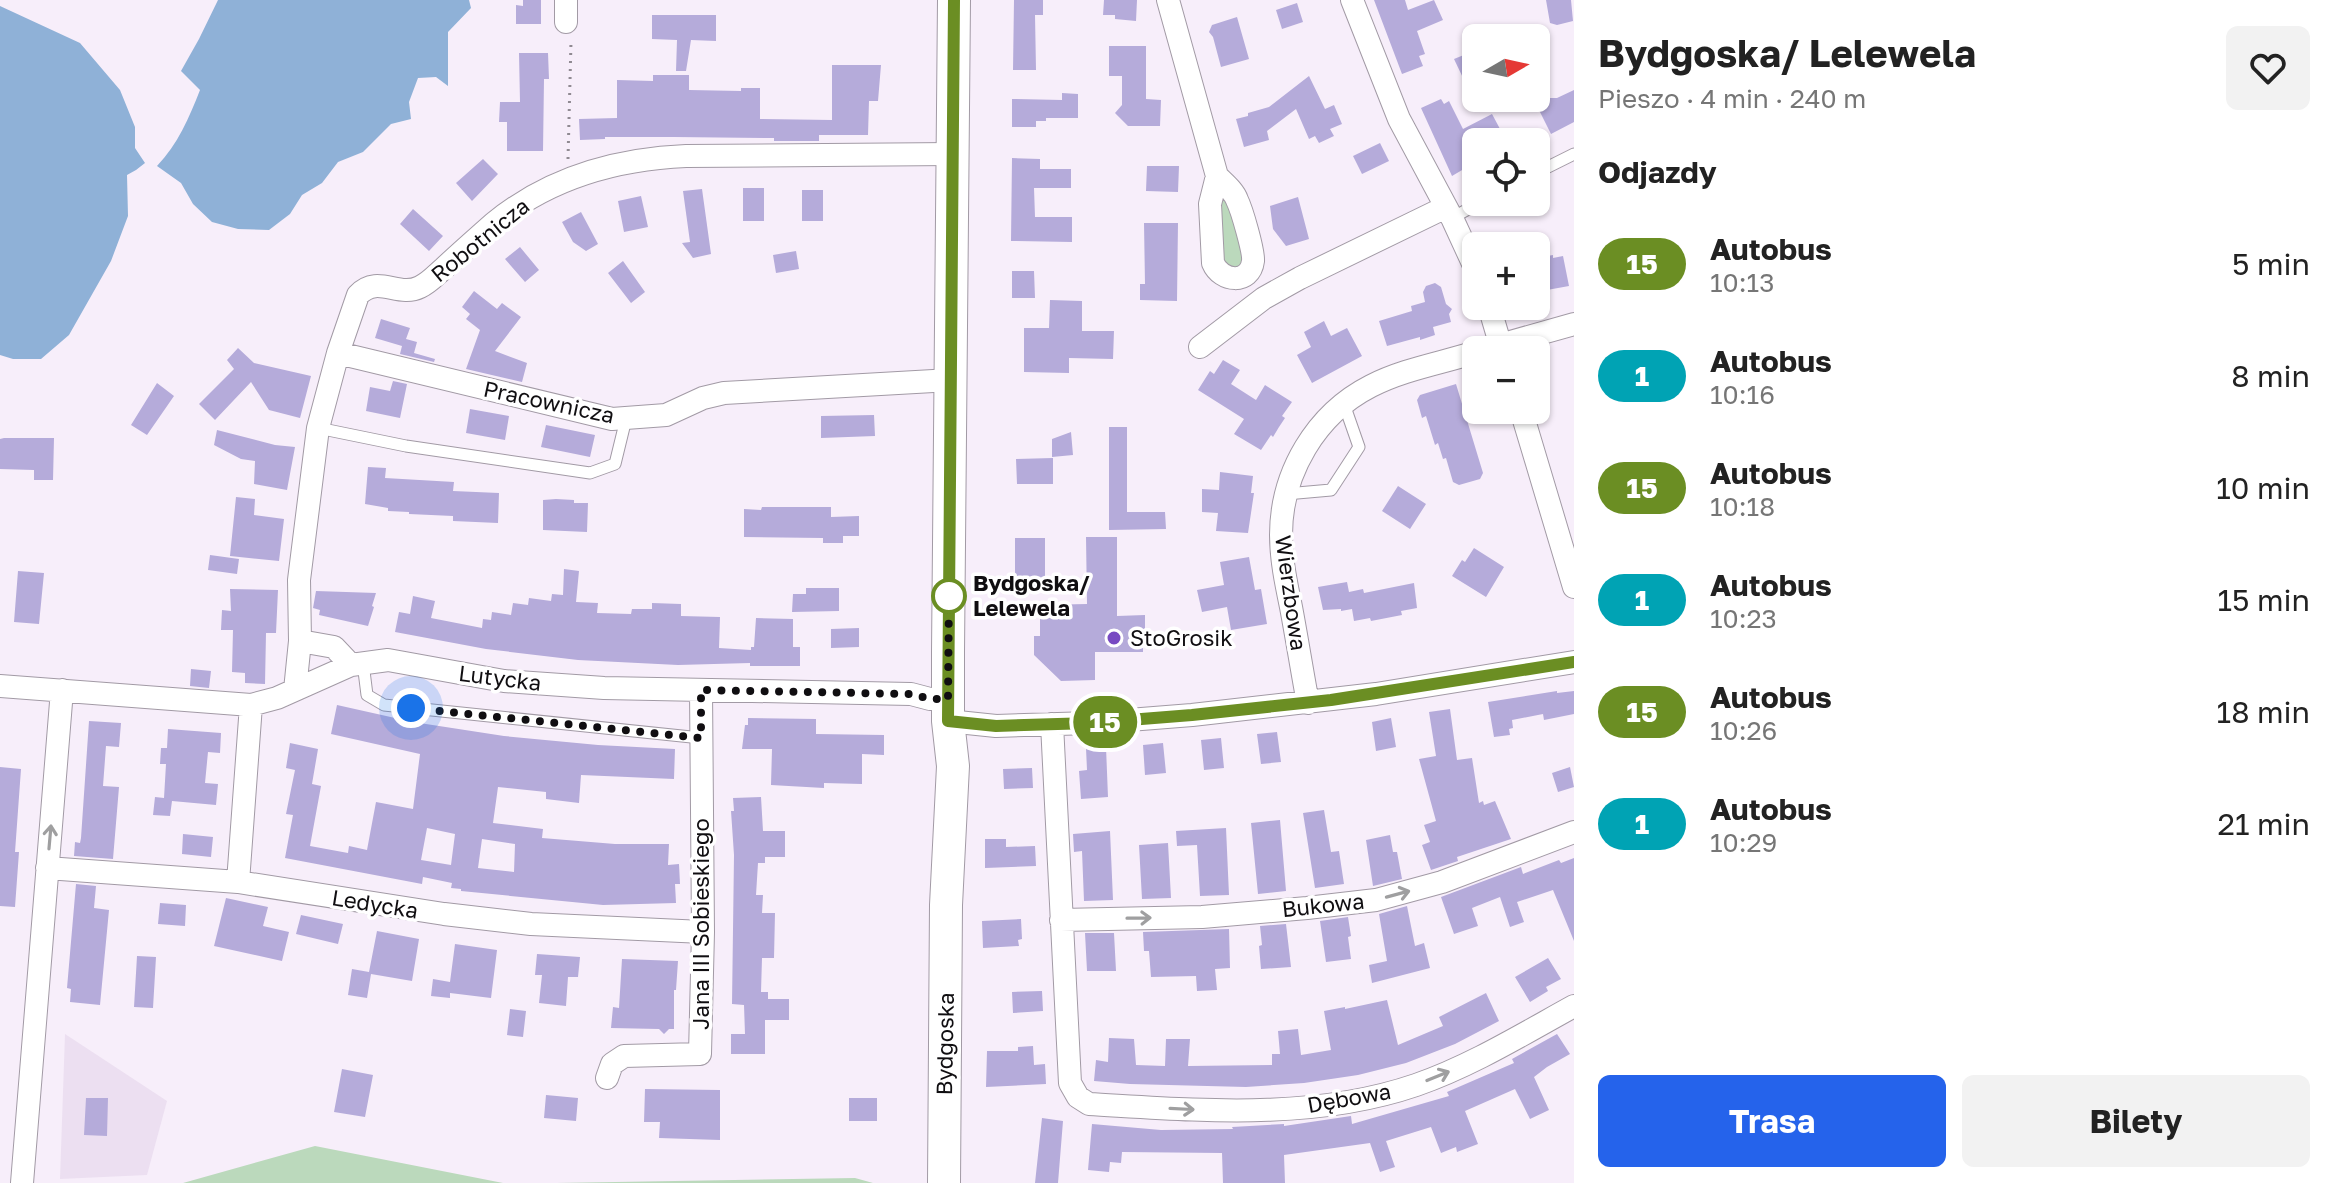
<!DOCTYPE html>
<html lang="pl">
<head>
<meta charset="utf-8">
<style>
	:root { --surface:#fff; --page:#f2f2f2; --text:#222; --muted:#767676; --accent:#2563eb }
	body { margin:0; font-family:"Golos Text",sans-serif; background:var(--page); color:var(--text); height:100vh; display:flex; flex-direction:column; font-size:30px; white-space:nowrap }
	* { box-sizing:border-box; margin:0 }
	p { font-size:26px; color:var(--muted) }
	.icon { flex:none; width:44px; height:44px; fill:none; stroke:currentColor; stroke-width:2; stroke-linecap:round; stroke-linejoin:round }
	.map { position:relative; flex:1; overflow:hidden }
	.sheet { display:flex; flex-direction:column; background:var(--surface); width:760px }
	.sheet>* { flex:none }
	.badge { padding:0 16px; border-radius:26px; font-size:28px; line-height:52px }
	.needle { width:52px; rotate:81deg }
	.controls { position:absolute; left:1462px; top:24px; display:grid; gap:16px }
	.controls a { display:grid; place-items:center; width:88px; height:88px; border-radius:12px; background:var(--surface); box-shadow:0 2px 6px #0004; font-size:40px }
	.you { position:absolute; width:40px; height:40px; margin:-20px; border:6px solid #fff; border-radius:50%; background:#1a73e8; box-shadow:0 0 0 12px #1a73e833 }
	.map>.badge { position:absolute; translate:-50% -50%; box-shadow:0 0 0 4px #fff }
	h2 { padding:0 24px; font-size:30px; line-height:72px }
	.round { display:grid; place-items:center; flex:none; width:84px; height:84px; border-radius:12px; background:var(--page) }
	.summary { display:flex; align-items:center; justify-content:space-between; height:136px; padding:0 24px }
	h1 { font-size:38px; font-weight:700; line-height:60px }
	.cta { display:flex; gap:16px; margin-top:auto; padding:16px 24px }
	.cta a { flex:1; height:92px; border-radius:12px; background:var(--accent); color:#fff; font-size:32px; font-weight:700; line-height:92px; text-align:center }
	.cta a+a { background:var(--page); color:var(--text) }
	ul { padding:0; list-style:none }
	li { display:flex; align-items:center; gap:24px; height:112px; padding:0 24px }
	li div { flex:1 }
	li b { display:block; font-size:30px }
	li em { font-style:normal }
	li .badge { min-width:88px; font-weight:700; text-align:center }
	main { display:flex; flex:1; min-height:0 }
	.map>svg:first-child { display:block }
	.built { fill:#ecdff1 }
	.green { fill:#bbd9bc }
	.water { fill:#8fb1d7 }
	.building { fill:#b5abda; fill-rule:evenodd }
	.lines { fill:none; stroke-linecap:round; stroke-linejoin:round }
	.lane-casing { stroke:#a29aa5; stroke-width:13 }
	.street-casing { stroke:#a29aa5; stroke-width:24 }
	.secondary-casing { stroke:#a29aa5; stroke-width:34 }
	.path { stroke:#908a92; stroke-width:3; stroke-dasharray:2 6; stroke-linecap:butt }
	.lane { stroke:#fff; stroke-width:11 }
	.street { stroke:#fff; stroke-width:22 }
	.secondary { stroke:#fff; stroke-width:32 }
	.oneway { stroke:#9f9fa0 }
	.line-casing { stroke:#fff; stroke-width:18 }
	.line { stroke:#6b8e23; stroke-width:12 }
	.walk { stroke:#100e11; stroke-width:8; stroke-dasharray:0 14.4 }
	.stop-dot { fill:#fff; stroke:#6b8e23; stroke-width:4 }
	.poi-dot { fill:#784ac2; stroke:#fff; stroke-width:3 }
	.labels { text-anchor:middle; stroke-width:7; stroke-linejoin:round; paint-order:stroke }
	.street-label { font-size:22px; fill:#100e11; stroke:#fff }
	.stop-label { font-size:22px; font-weight:bold; fill:#100e11; stroke:#fff; text-anchor:start }
	.poi-label { font-size:22px; fill:#100e11; stroke:#fff; text-anchor:start }
</style>
</head>
<body>
<main>
<div class="map">
<svg width="1574" height="1183" viewBox="0 0 1574 1183">
	<rect width="100%" height="100%" fill="#f7eefa"/>
	<path class="built" d="M65,1034L167,1101L147,1175L60,1179Z"/>
	<path class="green" d="M1224,196L1228,197L1247,258L1242,267L1233,271L1220,262L1217,206Z
		M315,1146L503,1183H183Z
		M855,1178L873,1183H556Z"/>
	<path class="water" d="M218,0H469L471,8L448,32V86L436,77L418,78L409,102L411,119L391,124L363,152L338,162L322,183L302,195L290,214L269,230L238,229L212,222L193,204L181,183L157,166C178,144 189,118 200,90L181,71L199,39Z
		M0,6L80,43L120,90L135,127V148L145,163L136,170L127,175L128,216L111,261L69,335L41,359H13L0,355Z"/>
	<path class="building" d="M523,0H541V24H516V5L523,6Z
		M1014,0H1043V15H1035L1036,70H1013Z
		M1104,0H1137L1136,21L1115,19V15H1103Z
		M1374,0H1405L1408,10L1434,0L1443,20L1417,31L1425,54L1419,56L1423,66L1402,74Z
		M1546,0H1571L1573,21L1557,25L1550,23Z
		M1297,3L1303,22L1282,29L1276,10Z
		M652,15H716V41L691,40L686,71H676L677,40L652,39Z
		M1237,17L1249,59L1221,67L1213,37L1209,32L1212,25Z
		M1109,46H1146V99L1161,100L1160,126H1128L1115,113L1122,105V76H1109Z
		M1476,50V74L1464,80L1454,59Z
		M519,53H548L549,79H544L543,151H507V122H499L500,102H520Z
		M832,65H881L878,101H869L868,135H819V141H774V138L674,137H605V139L580,140L579,119L617,118V80L653,81V75H689V90L741,91V88H760V119L832,120Z
		M1309,76L1325,109L1334,105L1342,124L1330,129L1334,136L1319,143L1315,136L1309,139L1296,109L1267,131L1269,140L1244,147L1236,119L1248,116V113L1269,107Z
		M1574,90V122L1551,134L1533,98H1557Z
		M1062,93L1078,94V118H1046V121H1036V127H1012V99L1062,100Z
		M1441,99L1444,104L1449,101L1463,129L1492,114L1507,142H1462L1474,163L1452,176L1421,108Z
		M1380,143L1389,161L1362,174L1353,156Z
		M1012,158L1040,159V169H1071V188H1034L1035,217H1072V242L1011,241Z
		M483,159L498,174L472,201L456,183Z
		M1147,166H1179L1178,192L1146,191Z
		M743,188H764V221H743Z
		M702,189L711,254L693,258L682,243L690,242L683,191Z
		M802,190H823V221H802Z
		M641,196L648,227L624,232L618,201Z
		M1298,197L1309,239L1286,246L1273,229L1270,206Z
		M413,209L443,236L429,251L400,224Z
		M581,212L598,244L586,251L573,242L562,222Z
		M1144,223H1178L1177,301L1140,300V284H1145Z
		M520,247L539,270L525,282L505,259Z
		M796,251L799,269L776,273L773,255Z
		M1553,255V258L1563,256L1569,286L1536,292V258Z
		M623,261L645,292L631,303L608,273Z
		M1012,271H1034L1035,298H1012Z
		M1435,283L1441,287L1446,304L1452,309L1449,314L1451,322L1433,327L1435,335L1420,340V337L1387,346L1379,321L1412,311L1411,306L1425,302L1423,292L1426,286Z
		M474,291L497,309L502,303L521,317L495,351L527,363L522,382L466,369L480,330L466,319L470,314L462,307Z
		M1050,300L1082,301V331H1114L1113,359L1069,358V373L1024,372V328H1049Z
		M381,319L410,328L406,339L417,342L414,353L435,359L434,362L400,354L402,346L375,338Z
		M1324,321L1331,336L1347,328L1362,356L1312,383L1297,355L1311,347L1304,332Z
		M238,348L254,363L311,376L300,418L269,410L251,382L215,420L199,404L234,369L227,360Z
		M1223,360L1240,370L1231,384L1256,400L1265,385L1292,402L1282,416L1285,418L1279,427L1273,437L1271,435L1261,450L1234,434L1244,419L1198,390L1210,371L1214,374Z
		M393,381L407,384L400,418L366,411L370,387L390,391Z
		M157,383L174,396L147,435L131,425Z
		M1456,384L1483,473L1480,479L1459,485L1453,482L1446,458L1443,459L1438,443L1435,445L1426,416L1422,418L1417,400L1420,395Z
		M470,409L509,416L505,440L466,433Z
		M874,415L875,436L821,438V416Z
		M546,425L595,435L590,457L541,447Z
		M1109,427H1127V512H1165L1166,529L1109,530Z
		M217,430L275,445L295,447L287,490L254,484L255,461L241,459L214,445Z
		M1071,432L1073,455L1052,457V439Z
		M4,438H54L53,480H34V470L0,469V439Z
		M1053,458V484H1017L1016,459Z
		M368,467L386,468L385,478L454,482L453,491L499,493L498,523L453,521V516L409,514V512L388,511V508L365,504Z
		M1220,472L1253,476L1251,493H1254L1248,533L1216,531L1218,513L1202,512V489L1219,490Z
		M1398,486L1426,504L1410,529L1382,511Z
		M236,497L255,499L254,515L284,519L279,561L230,556Z
		M556,499L574,500V503H588L587,532L543,530V500Z
		M762,507H831V517L859,516V536H843V543H823V538L744,537V509L761,510Z
		M1086,537H1117V616L1145,615V639H1143V652H1095V680L1061,681L1034,655V636H1040V605L1087,604Z
		M1015,538H1045V591H1015Z
		M1474,548L1504,567L1486,597L1452,576L1462,560L1465,562Z
		M210,555L239,559L237,574L208,570Z
		M1249,557L1255,590L1261,589L1267,624L1231,630L1227,607L1202,612L1197,590L1224,585L1220,562Z
		M564,569L579,571L576,602L598,603L597,613L631,614L632,609H652V603L681,604V616L720,617L719,648L751,650V647H754L756,618L793,619V647H800V666H750V663L678,665L578,660L486,649L395,632L399,612L410,614L413,596L435,601L431,618L482,628L483,619L491,620L492,612L511,615L513,603L528,605L529,598L551,601L552,594L563,595Z
		M18,571L44,573L39,624L14,622Z
		M1347,582L1349,592L1363,589L1364,593L1414,583L1417,608L1401,611L1402,615L1371,621L1370,618L1354,621L1352,609L1341,611V609L1323,610L1318,587Z
		M806,588H839V611L792,612L793,594H806Z
		M230,589L278,590L276,633H266L265,684L245,683V673L232,672L233,630H221L222,610L231,611Z
		M316,591L376,593L372,606L374,607L368,626L319,615L320,610L313,608Z
		M859,628V647L831,648V629Z
		M191,669L211,671L209,688L190,686Z
		M1557,691V693L1574,691V714L1544,720L1543,714L1512,720L1513,728L1509,729L1510,735L1494,737L1488,702Z
		M337,705L413,722L504,736L598,745L675,749L674,779L581,775L579,803L546,799V792L498,787L493,823L543,829L542,838L615,844H669L668,865L679,864L680,884H675L676,903L603,905L461,891V889L451,888L452,883L423,877L422,884L285,858L293,815L286,814L295,770L286,768L290,743L318,749L312,784L321,786L310,846L348,853L349,846L367,850L376,802L413,809L420,754L331,734ZM427,828L455,834L451,865L421,860ZM482,839L515,844L514,872L478,868Z
		M1450,709L1457,760L1472,758L1479,803L1483,801L1484,805L1495,801L1511,839L1457,857L1458,861L1431,870L1422,845L1430,842L1424,825L1436,821L1419,759L1436,756L1429,712Z
		M748,718L816,719V734L884,735V755L862,754V784L824,783V788L771,785L772,749H742L745,725H748Z
		M1391,718L1396,747L1376,751L1372,722Z
		M89,721L121,723L119,747L106,746L103,786L119,787L113,859L74,856L75,842L80,843L81,838Z
		M168,729L221,733L220,753L208,752L205,783L218,784L216,805L172,801L170,816L153,815L155,797L164,798L166,764H160L161,748H167Z
		M1277,732L1281,762L1261,764L1257,734Z
		M1221,738L1224,768L1204,770L1201,740Z
		M1163,743L1166,773L1145,775L1143,745Z
		M1106,747L1108,797L1081,799L1079,771L1087,770L1086,748Z
		M0,767L21,769L15,852H19L15,907L0,906Z
		M1570,767L1574,787L1558,792L1552,773Z
		M1032,768L1033,788L1004,789L1003,769Z
		M761,797L763,831H785V857H765V863H758L756,895H763L762,913H775L774,958H762L761,992H768V999H789V1020H765V1054H731V1034H745L744,1005L732,1004L734,855L731,811H734L733,798Z
		M1324,810L1331,852L1339,851L1344,884L1315,888L1303,813Z
		M1280,820L1286,891L1258,894L1251,823Z
		M1226,828L1229,895L1200,896L1197,845L1177,846L1176,831Z
		M1110,831L1113,900L1084,901L1082,851L1074,852L1073,834Z
		M183,834L213,837L211,857L182,854Z
		M1390,835L1393,852H1397L1402,879L1373,886L1366,840Z
		M985,839H1006V847L1035,846L1036,866L985,868Z
		M1168,843L1171,898L1142,899L1139,845Z
		M1574,858V941L1553,890L1517,902L1524,922L1510,927L1500,897L1472,908L1478,926L1454,934L1441,897L1521,867L1523,874L1559,860L1561,863Z
		M76,884L96,886L94,908L109,910L100,1005L70,1002L71,989L67,988Z
		M226,898L268,907L263,926L289,932L282,961L214,946Z
		M160,903L186,905L185,926L158,924Z
		M1407,906L1415,946L1424,943L1430,968L1372,983L1369,965L1387,961L1379,914Z
		M301,915L343,924L338,944L296,934Z
		M1348,917L1351,936L1348,937L1351,959L1326,962L1320,921Z
		M1021,919L1022,939L1018,940L1019,946L983,948L982,921Z
		M1286,924L1291,967L1261,969L1259,946L1262,945L1260,926Z
		M1229,929L1230,968L1215,969L1217,990L1197,991L1196,976L1151,977L1149,951H1144L1143,932Z
		M377,931L419,939L412,981L371,974L367,998L348,995L352,969L369,972Z
		M1085,933H1114L1116,971H1087Z
		M455,944L497,950L491,998L450,993V998L431,996L433,979L450,982Z
		M537,954L580,957L578,977H568L566,1006L539,1003L542,975H535Z
		M137,956L156,957L153,1008L134,1007Z
		M1548,958L1561,979L1546,987L1548,991L1530,1002L1515,977Z
		M622,959L678,961L676,990H674V1029H669L664,1034L659,1029L611,1028L613,1007L619,1008Z
		M1042,991L1043,1011L1013,1013L1012,992Z
		M1486,993L1499,1021L1455,1044L1406,1063L1358,1075L1304,1083L1246,1087L1130,1084L1094,1081L1096,1060L1108,1062L1109,1038L1134,1039L1136,1065L1165,1066L1166,1039H1190L1188,1066L1272,1065V1054H1280L1278,1031L1298,1029L1301,1055L1331,1050L1324,1011L1345,1007V1009L1387,1000L1398,1045L1443,1026L1439,1017Z
		M510,1009L526,1011L523,1037L507,1035Z
		M1557,1034L1570,1054L1547,1067L1534,1077L1549,1110L1530,1119L1515,1089L1465,1111L1478,1144L1457,1152L1456,1147L1441,1153L1431,1127L1386,1141L1395,1167L1380,1172L1370,1143L1284,1155L1285,1183H1223L1222,1153L1122,1152L1121,1163L1110,1162L1109,1172L1088,1170L1092,1124L1161,1130L1233,1129L1232,1127L1284,1124V1126L1351,1116L1352,1124L1449,1096L1447,1092L1514,1063L1512,1059Z
		M1033,1046L1034,1065L1045,1064L1046,1084L986,1087L987,1051H1018V1047Z
		M342,1069L373,1075L365,1117L334,1112Z
		M645,1089L720,1090V1140L659,1138L660,1122H644Z
		M546,1095L578,1098L576,1121L544,1118Z
		M86,1098H108L107,1136L84,1135Z
		M849,1098H877V1121H849Z
		M1042,1118L1063,1121L1058,1183H1035Z"/>
	<g class="lines">
		<defs>
			<path id="lane" d="M1536,173L1574,154
				M1452,218L1481,202
				M318,428L406,446L590,473L615,464L626,419
				M1286,494L1331,490L1359,447L1344,404
				M363,663L367,695L384,705L701,738"/>
			<path id="street" d="M1168,0L1217,176C1224,183 1234,191 1237,200C1242,210 1254,252 1253,261C1250,285 1221,282 1213,263L1210,204L1217,176
				M1352,0L1399,119L1452,218L1476,270
				M566,22V0
				M1489,306L1502,350
				M1200,347L1264,298L1300,278L1446,207
				M1482,350L1574,324
				M338,353L612,419L666,415L703,398L724,393L951,380
				M1521,410L1574,587
				M300,641L334,647L351,665
				M0,686L251,705L277,698L351,665L388,660L504,681L604,688L911,694L930,699H948
				M295,690L300,641L299,580L318,428L338,353L358,295C378,274 398,298 420,287C429,283 436,275 444,268C460,253 477,238 494,223C549,178 616,159 686,156L953,154
				M1308,703C1302,671 1297,639 1291,607C1286,583 1281,559 1281,535C1281,473 1316,414 1371,386C1404,369 1442,363 1476,352
				M948,721L996,726L1091,723L1192,715L1376,694L1574,662
				M1052,724L1070,1083L1078,1097L1089,1104C1196,1110 1311,1121 1416,1085C1471,1066 1523,1034 1574,1006
				M47,868L238,882L444,914L531,924L703,932
				M238,882L251,705
				M1061,920L1202,917L1307,908L1376,900L1442,882L1574,832
				M607,1078L612,1064L624,1056L700,1054L703,932L701,690
				M22,1183L62,690"/>
			<path id="secondary" d="M944,1183L946,905L953,766L948,721V653L954,0"/>
		</defs>
		<use href="#lane" class="lane-casing"/>
		<use href="#street" class="street-casing"/>
		<use href="#secondary" class="secondary-casing"/>
		<path class="path" d="M568,159L571,42"/>
		<use href="#lane" class="lane"/>
		<use href="#street" class="street"/>
		<use href="#secondary" class="secondary"/>
	</g>
	<defs><path id="oneway-shaft" d="M-6 0H5M1.5-3L5.5 0L1.5 3" fill="none" stroke-width="1.6" stroke-linecap="round" stroke-linejoin="round" transform="scale(2)"/></defs>
	<g class="oneway">
		<use href="#oneway-shaft" transform="translate(50 837) rotate(-85)"/>
		<use href="#oneway-shaft" transform="translate(1398 894) rotate(-15)"/>
		<use href="#oneway-shaft" transform="translate(1139 918) rotate(-1)"/>
		<use href="#oneway-shaft" transform="translate(1438 1076) rotate(-22)"/>
		<use href="#oneway-shaft" transform="translate(1182 1109) rotate(3)"/>
	</g>
	<g class="lines">
		<defs>
			<path id="line" d="M954,0L948,721L996,726L1091,723L1192,715L1331,700L1574,662"/>
		</defs>
		<use href="#line" class="line-casing"/>
		<use href="#line" class="line"/>
		<path class="walk" d="M411,708L701,738V690L911,694L930,699H948L949,591V596"/>
	</g>
	<circle class="stop-dot" cx="949" cy="596" r="16"/>
	<circle class="poi-dot" cx="1114" cy="638" r="8"/>
	<g class="labels">
		<g class="street-label">
			<text transform="translate(480 240) rotate(-39)" y="8">Robotnicza</text>
			<text transform="translate(549 402) rotate(12)" y="8">Pracownicza</text>
			<text transform="translate(1291 593) rotate(82)" y="8">Wierzbowa</text>
			<text transform="translate(500 678) rotate(7)" y="8">Lutycka</text>
			<text transform="translate(375 904) rotate(9)" y="8">Ledycka</text>
			<text transform="translate(1323 905) rotate(-6)" y="8">Bukowa</text>
			<text transform="translate(701 924) rotate(-90)" y="8">Jana III Sobieskiego</text>
			<text transform="translate(945 1044) rotate(-89)" y="8">Bydgoska</text>
			<text transform="translate(1349 1098) rotate(-10)" y="8">Dębowa</text>
		</g>
		<g class="stop-label">
			<text x="973" y="591">Bydgoska/<tspan x="973" dy="25">Lelewela</tspan></text>
		</g>
		<g class="poi-label">
			<text x="1130" y="646">StoGrosik</text>
		</g>
	</g>
</svg>
<div class="controls">
<a><svg class="needle" viewBox="-14 -14 28 28"><path d="M0-13l5 13h-10z" fill="#e53935"/><path d="M0 13l5-13h-10z" fill="#767676"/></svg></a>
<a><svg class="icon" aria-label="locate" viewBox="0 0 24 24"><circle cx="12" cy="12" r="6"/><path d="M12 2v4M12 18v4M2 12h4M18 12h4"/></svg></a>
<a>+</a>
<a>−</a>
</div>
<div class="you" style="left:411px;top:708px"></div>
<b class="badge" style="left:1105px;top:722px;background:#6b8e23;color:#fff">15</b>
</div>
<section class="sheet">
<div class="summary"><div><h1>Bydgoska/ Lelewela</h1><p>Pieszo · 4 min · 240 m</p></div><a class="round"><svg class="icon" aria-label="heart" viewBox="0 0 24 24"><path d="M12 20l-8-8c-3-5 5-10 8-4 3-6 11-1 8 4z"/></svg></a></div>
<h2>Odjazdy</h2>
<ul>
<li><span class="badge" style="background:#6b8e23;color:#fff">15</span><div><b>Autobus</b><p>10:13</p></div><em>5 min</em></li>
<li><span class="badge" style="background:#00a3b4;color:#fff">1</span><div><b>Autobus</b><p>10:16</p></div><em>8 min</em></li>
<li><span class="badge" style="background:#6b8e23;color:#fff">15</span><div><b>Autobus</b><p>10:18</p></div><em>10 min</em></li>
<li><span class="badge" style="background:#00a3b4;color:#fff">1</span><div><b>Autobus</b><p>10:23</p></div><em>15 min</em></li>
<li><span class="badge" style="background:#6b8e23;color:#fff">15</span><div><b>Autobus</b><p>10:26</p></div><em>18 min</em></li>
<li><span class="badge" style="background:#00a3b4;color:#fff">1</span><div><b>Autobus</b><p>10:29</p></div><em>21 min</em></li>
</ul>
<div class="cta"><a>Trasa</a><a>Bilety</a></div>
</section>
</main>
</body>
</html>
